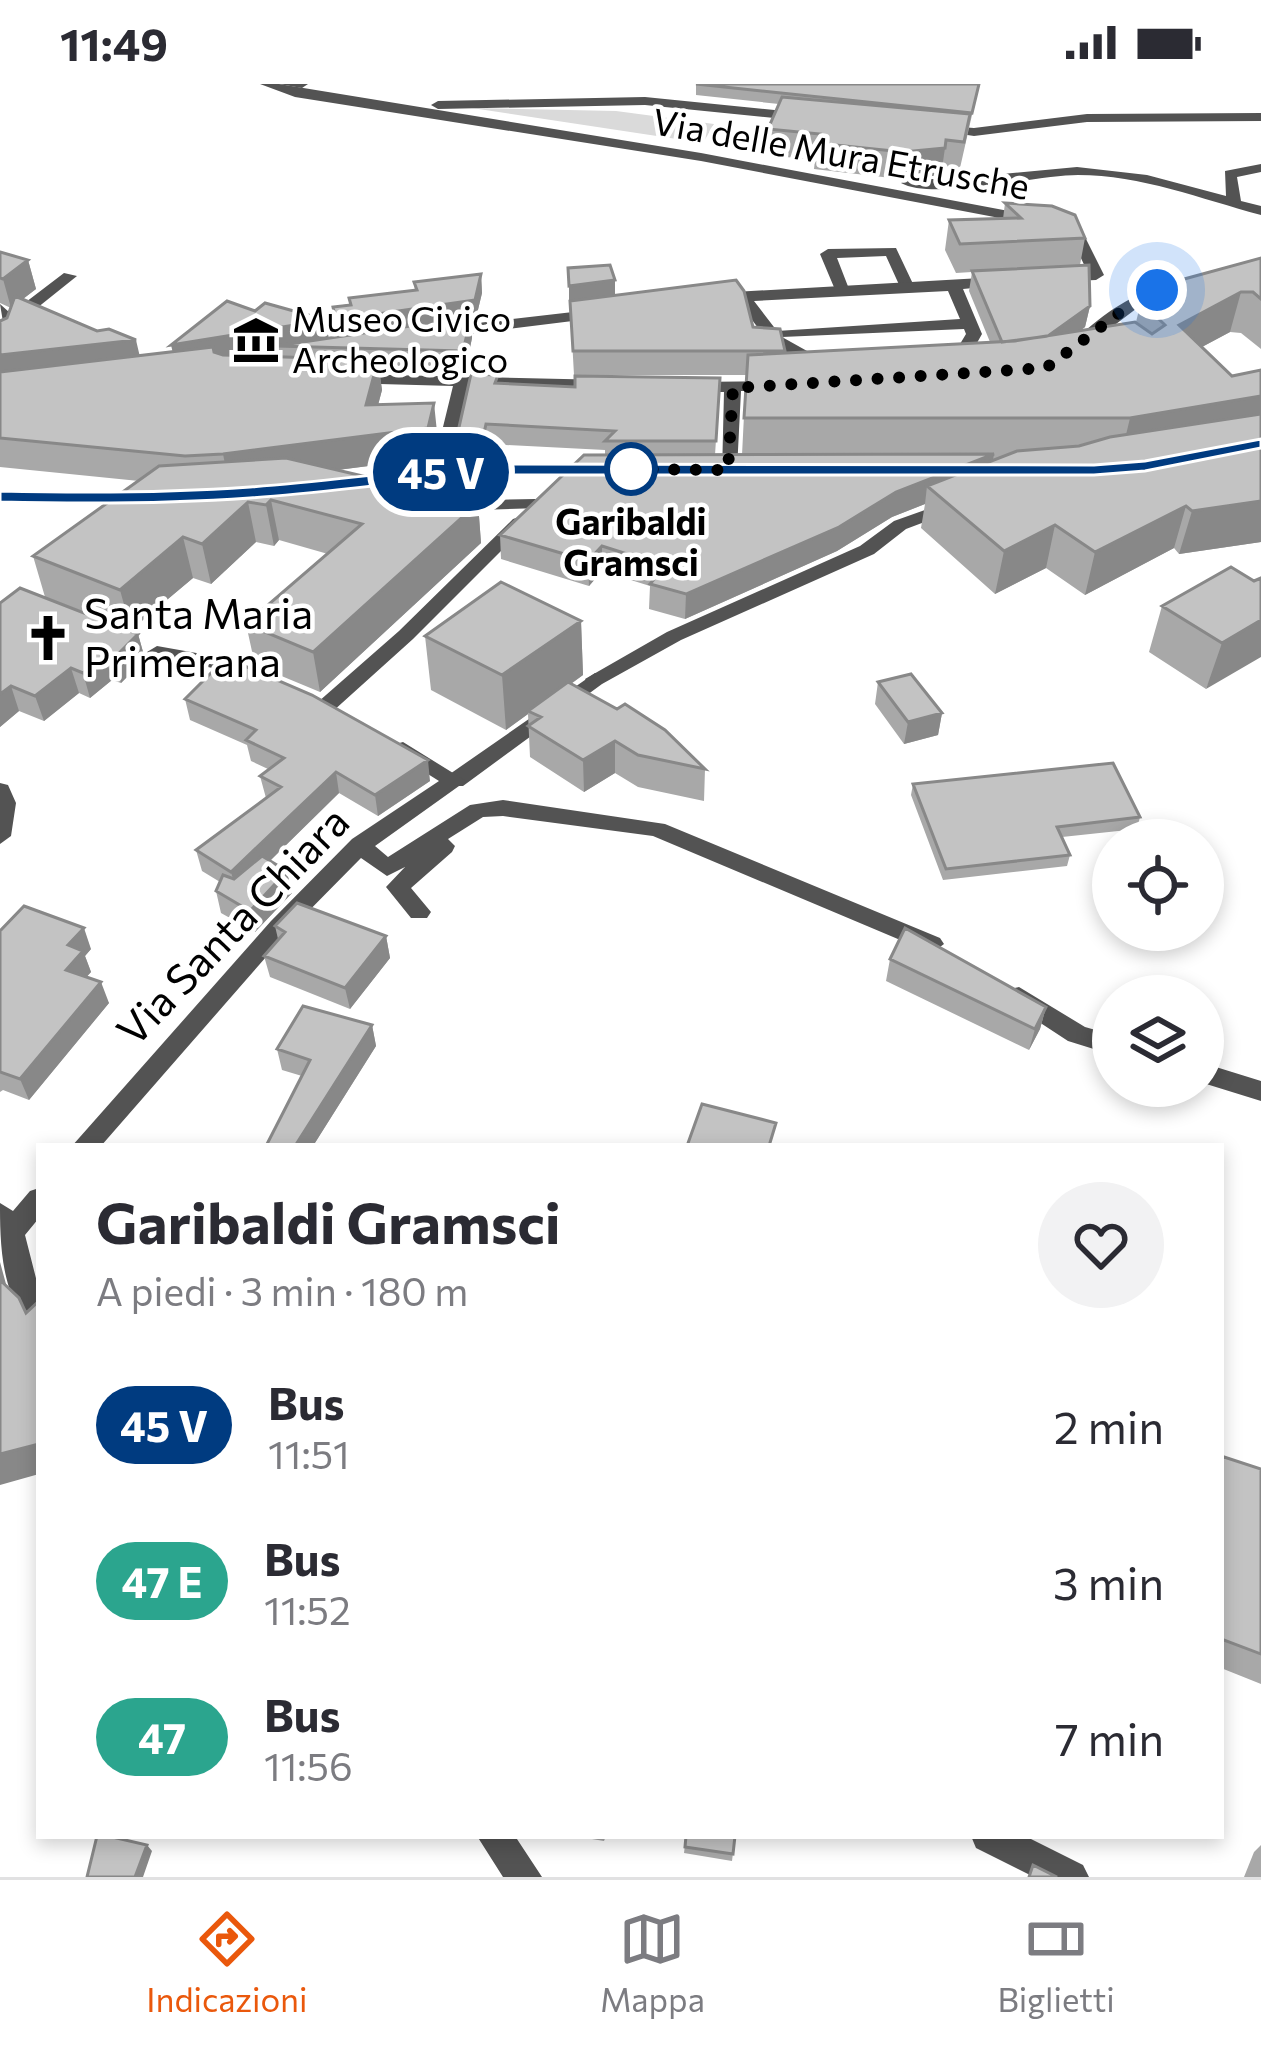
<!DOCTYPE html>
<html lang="it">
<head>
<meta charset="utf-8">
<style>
	:root { --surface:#fff; --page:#f2f2f3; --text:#2b2b33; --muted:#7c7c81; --line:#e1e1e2; --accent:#ea580c }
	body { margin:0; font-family:Commissioner,sans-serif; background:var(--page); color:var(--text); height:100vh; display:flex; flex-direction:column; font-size:45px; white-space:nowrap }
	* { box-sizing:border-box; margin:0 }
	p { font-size:39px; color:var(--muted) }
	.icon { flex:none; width:66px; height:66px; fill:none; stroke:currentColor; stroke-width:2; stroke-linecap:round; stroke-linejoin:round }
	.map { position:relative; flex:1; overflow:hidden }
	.drawer { position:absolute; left:36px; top:1059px; width:1188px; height:696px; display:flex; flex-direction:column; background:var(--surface); border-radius:0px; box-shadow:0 6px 18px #0003 }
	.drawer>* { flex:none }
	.badge { padding:0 24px; border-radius:39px; font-size:42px; line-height:78px }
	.tools { position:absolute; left:1092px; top:735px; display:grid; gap:24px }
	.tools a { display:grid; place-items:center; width:132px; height:132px; border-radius:50%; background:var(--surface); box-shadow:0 6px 18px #0003; font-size:60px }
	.you { position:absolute; width:60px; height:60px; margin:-30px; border:9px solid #fff; border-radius:50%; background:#1a73e8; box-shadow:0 0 0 18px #1a73e833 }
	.map>.badge { position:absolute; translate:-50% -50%; box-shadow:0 0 0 6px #fff }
	.round { display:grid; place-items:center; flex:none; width:126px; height:126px; border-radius:63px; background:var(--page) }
	.summary { display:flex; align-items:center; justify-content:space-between; height:204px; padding:0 60px }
	h1 { font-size:57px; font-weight:700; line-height:90px }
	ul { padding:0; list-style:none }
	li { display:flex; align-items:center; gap:36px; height:156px; padding:0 60px }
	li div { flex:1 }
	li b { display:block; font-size:45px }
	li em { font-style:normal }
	li .badge { min-width:132px; font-weight:700; text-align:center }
	.status { display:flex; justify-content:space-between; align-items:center; height:84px; padding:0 60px; background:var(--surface); direction:ltr }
	.status svg { height:33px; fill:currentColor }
	.tabs { display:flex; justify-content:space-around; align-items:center; height:168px; border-top:3px solid var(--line); background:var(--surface); font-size:33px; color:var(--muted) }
	.tabs a { display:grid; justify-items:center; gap:6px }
	.tabs .selected { color:var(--accent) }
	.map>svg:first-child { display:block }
	.green { fill:#dadada }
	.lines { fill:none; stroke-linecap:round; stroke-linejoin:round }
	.pedestrian { fill:#535353; fill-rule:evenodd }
	.minor { fill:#535353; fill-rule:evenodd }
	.tertiary { fill:#535353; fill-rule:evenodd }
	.secondary { fill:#202020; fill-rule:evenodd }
	.wall { fill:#a8a8a8; fill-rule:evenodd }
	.shaded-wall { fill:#888 }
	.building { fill:#c3c3c3; stroke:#888; stroke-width:3 }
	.line { fill:#003b80; stroke:#fff; stroke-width:3 }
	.walk { stroke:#000; stroke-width:12; stroke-dasharray:0 21.6 }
	.stop-dot { fill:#fff; stroke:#003b80; stroke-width:6 }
	.labels { text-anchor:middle; stroke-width:9; stroke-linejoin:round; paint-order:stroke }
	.far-street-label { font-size:36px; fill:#000; stroke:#fff }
	.far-poi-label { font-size:36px; fill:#000; stroke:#fff; text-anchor:start }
	.far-stop-label { font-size:36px; font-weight:bold; fill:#000; stroke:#fff }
	.poi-label { font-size:42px; fill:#000; stroke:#fff; text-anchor:start }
	.street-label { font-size:42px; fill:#000; stroke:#fff }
</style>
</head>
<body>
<div class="status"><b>11:49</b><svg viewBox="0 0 49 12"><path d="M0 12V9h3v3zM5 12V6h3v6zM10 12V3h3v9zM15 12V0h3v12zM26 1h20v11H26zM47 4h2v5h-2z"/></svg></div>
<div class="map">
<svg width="1261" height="1793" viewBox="0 0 1261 1793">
	<rect width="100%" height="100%" fill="#fff"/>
	<path class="green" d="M472,24L616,27L714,40L703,59Z"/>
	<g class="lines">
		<path class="pedestrian" d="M896,164L914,202L911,205H901L886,172L837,174L849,205L836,208L820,170L828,165Z
			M595,589L602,590V600L463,702H447L444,697L447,692Z"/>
		<path class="minor" d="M260,0H279L701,69L1035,132L1084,151L1104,191L1096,196L1053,198V192L1087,187L1073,157L1031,140L701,77L295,13Z
			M645,13L804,29L811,33L804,37L645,21L438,25L431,21L438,17Z
			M1261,29V37L1087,38L974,52L928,45L935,41L974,44L1087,30Z
			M1261,80V88L1237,93L1241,117L1261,122V131C1201,115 1141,91 1078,91C1036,91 933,117 901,99L908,95H950L1077,83L1147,91L1226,112L1225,87Z
			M1261,182V192L1184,202L1153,212L1083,265L1069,262C1133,199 1177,194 1261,182Z
			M64,189L77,192L17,240H5V234Z
			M999,193L1004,195V201L963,205L982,250L969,273L963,275L807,280L770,260L738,217L716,219L708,214L716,209ZM948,207L960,235L777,247L754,217ZM964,245L966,250L957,265L816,272L782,253Z
			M599,225L605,227V233L443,253L435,248L443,243Z
			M349,290L608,296L616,301L608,306L469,303L450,388L441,393L432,388L453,302L343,299V291Z
			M776,297L782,298V306L741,307L737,386L728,391L722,390L724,308H691L683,303L691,298Z
			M535,415L544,420L541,424L447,427L438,422L447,417Z
			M953,416L962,421L959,425L906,445L874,470L681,556L602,600H588L585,595L667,548L860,462L894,437Z
			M519,433L528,439L525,443L413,555L332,628H318L315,623L318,618L399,547L513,435Z
			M157,562L230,575L257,590L247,596L218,585L150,572L147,568Z
			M403,658L466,697L375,762L388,773L470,721L503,716L665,740L940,854L944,860L932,869L924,866L653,752L503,732L483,733L448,755L455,762L452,768L411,804L431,828L427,834H411L386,803L405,783L387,792L361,774L287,849L101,1062H72L271,837L352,755L439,697L396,670L392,665L396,660Z
			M0,699L8,701L16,719L11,752L0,760Z
			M1019,903L1085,943L1113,951V971L1068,957L1010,919L1007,912L1010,905Z
			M1203,979L1261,997V1017L1203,999Z
			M39,1104V1134L25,1151L39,1206V1240C0,1226 0,1154 0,1119L13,1127L30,1107Z
			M477,1752H515L542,1793H503Z
			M971,1752H1025L1083,1781L1089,1793H1034L976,1764Z"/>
		<path class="tertiary" d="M279,0H308L302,4Z
			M0,220L19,237C19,249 13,265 0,268L3,238Z"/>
		<path class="secondary" d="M602,380L611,385L608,389L466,392L343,403L334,398L343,393L466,382Z
			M0,408H141L150,413L141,418H0Z"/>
	</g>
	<path class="wall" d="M979,0L960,84L942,82L941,91L900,95L814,85L815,76L767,71L768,45L779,20L696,11V1Z
		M1005,119L1085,154L1080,181L1090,222L1085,243L1080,247L1136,238L1141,218L1261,174V265L1241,249L1230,248L1202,263L1232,292L1261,286V458L1179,470L1174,464L1085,511L1046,484L995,510L921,444L925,420L892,433L837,467L685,535L649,525L650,502L602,487L589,502L501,475L500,451L605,371V366L487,360L485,368L480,369L476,379L456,381L455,361L499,299L575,303L720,294L715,371H742L746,291H574L568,184L615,196V211L753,243L780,245L784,269L990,258L969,207L972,188L956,189L945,166L949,136L1003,135Z
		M0,168L28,176L36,205L23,215L140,271L338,253L333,223L415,207L414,198L481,190L482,209L476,234L471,235L472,254L465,288L379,286L382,306L378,321L437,348L431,374L337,386L478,419L481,459L320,608L255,581L246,540L328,470L279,456L274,462L256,458L211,500L193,494L131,546L45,513L33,472L139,397L0,383V237L7,234L11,224L0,219ZM277,265L278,273L237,272Z
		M1254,497L1206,605L1149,568L1162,522Z
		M0,519L138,550L145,575L121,599L112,596L90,614L79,609L44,637L19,627L0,643Z
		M581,537L583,591L571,600L705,685L704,717L638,703L615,689L584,708L530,673L528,630L506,646L431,606L425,552Z
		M878,598L942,629L938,651L904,660L875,620Z
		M185,615L430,697L378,732L339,709L270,777L292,809L255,848L221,829L216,807L220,798L202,787L196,766L266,714L260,692L268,685L251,677L247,661L190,636Z
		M913,700L1140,733L1137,745L1062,753L1070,771L1067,782L943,796L911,711Z
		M275,842L386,852L390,874L350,925L270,893L264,872L278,855Z
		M0,847L91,865L85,872L91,888L86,893L109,919L29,1016L3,1006L0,1008Z
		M890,875L1046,923L1040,945L1029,966L886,897Z
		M372,941L376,962L313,1062H266L302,992L282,986L277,965Z
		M1221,1372L1261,1385V1600L1221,1584Z
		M574,1752H606L604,1757Z
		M686,1752H735L732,1777L684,1769Z
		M1261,1761V1793H1244L1254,1768Z"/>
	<path class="shaded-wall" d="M945,64L941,91L900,95L903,68Z
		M28,176L36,205L11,224L3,195Z
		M481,190L482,209L476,234L471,235L472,254L465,288L463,267L339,255L336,236Z
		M615,196V216L569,222V202Z
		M1241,208L1230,248L1168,281L1179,241Z
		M1090,222L1085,243L1044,273L998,279Z
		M326,236L329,256L276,262L277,265L176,282L171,261Z
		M136,256L143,286L0,301V271Z
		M378,276L382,306L370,351L366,321Z
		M1261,312V352L1120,376L1130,334Z
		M434,319L437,348L431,374L229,400L223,370Z
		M478,349L480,369L476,379L475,360Z
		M994,370L990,395L927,402L925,420L892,433L837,467L685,535L686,510L896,408Z
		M271,416L279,456L274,462L266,421Z
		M1261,417V458L1179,470L1192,427Z
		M248,418L256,458L211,500L202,460Z
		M478,419L481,459L320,608L313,568Z
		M1186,422L1174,464L1085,511L1095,468Z
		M1055,441L1046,484L995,510L1004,467Z
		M183,453L193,494L131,546L120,506Z
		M602,462V487L589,502L588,477Z
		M1261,536V573L1206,605L1222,559Z
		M581,537L583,591L531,628L528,627V630L506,646L502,591Z
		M138,550L145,575L121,599L114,574Z
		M105,571L112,596L90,614L83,589Z
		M71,584L79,609L44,637L35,612Z
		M11,602L19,627L0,643V610Z
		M942,629L938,651L904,660L908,638Z
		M615,657V689L584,708L583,676Z
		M428,676L430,697L378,732L375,711Z
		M336,688L339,709L237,809L231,788Z
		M287,787L292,809L255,848L250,827Z
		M84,844L91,865L85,872L91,888L74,907L66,886L68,861Z
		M386,852L390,874L350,925L345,904Z
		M101,898L109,919L29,1016L20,995Z
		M1046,923L1040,945L1029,966L1035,945Z
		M372,941L376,962L313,1062H295Z
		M0,1178L12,1222L0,1199Z
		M39,1360V1390L0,1401V1370Z
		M147,1761L152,1767L143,1793H135Z"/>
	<path class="building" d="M696,0H979L972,29Z
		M782,13L970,30L964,58L946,56L945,64L903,68L816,59L820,50L768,45Z
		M1005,119L1052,122L1075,131L1085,154L960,160L949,136L1021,134Z
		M0,168L28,176L3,195L0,194Z
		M1261,174V215L1253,208H1241L1179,241L1232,292L1261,286V312L1130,334H744L748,271L1015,257L1135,238L1152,250L1165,241L1141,218L1177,197Z
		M610,181L615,196L569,202L568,184Z
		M1089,181L1090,222L1048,252L1002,258L972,187Z
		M481,190L475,216L336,236L333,223L351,221L349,214L417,206L414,198Z
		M736,196L744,207L753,243L780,245L785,267H573L570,217Z
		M15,212L97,247L109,245L136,256L0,271V237L7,234Z
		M227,217L255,227L265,219L326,236L171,261Z
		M471,233L463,267L276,262Z
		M213,263L214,268L223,271L378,276L366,321L434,319L428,344L223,370L185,372L0,354V288Z
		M471,290L498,291L495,299L575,303V292L720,294L716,357H605L615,347L486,340L484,349H478L475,360L455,361Z
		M1261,330V417L1192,427L1186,422L1095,468L1055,441L1004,467L927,402L1017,367L1079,362L1110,353Z
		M994,370L896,408L839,443L686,510L650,500L665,482L602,462L588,477L500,451L584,371Z
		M286,374L478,419L313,568L246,540L362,440L271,416L266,421L248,418L202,460L183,453L120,506L33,472L159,382Z
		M1231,483L1254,497L1261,494V536L1222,559L1162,522Z
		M501,498L581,537L502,591L425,552Z
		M20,504L138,550L114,574L105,571L83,589L71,584L35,612L11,602L0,610V519Z
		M226,574L312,611L428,676L375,711L336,688L231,788L196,766L281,703L260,692L284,674L246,656L256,646L185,615Z
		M911,590L942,629L908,638L878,598Z
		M568,598L617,625L625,620L665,646L705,685L638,671L615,657L583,676L528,642L541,633L528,627Z
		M1113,679L1140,733L1057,743L1070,771L946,785L913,700Z
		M262,772L287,787L250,827L216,807L223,791L234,795Z
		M297,819L386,852L345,904L264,872L285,848L275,842Z
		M24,822L84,844L68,861L83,867L66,886L101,898L20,995L0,988V847Z
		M905,844L1046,923L1035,945L890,875Z
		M303,922L372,941L295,1062H266L310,976L277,965Z
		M702,1020L776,1039L769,1062H687Z
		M0,1196L19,1214L26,1229L39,1217V1360L0,1370Z
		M1221,1372L1261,1385V1570L1221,1555Z
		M97,1752H108L147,1761L135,1793H87Z
		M686,1752H735L733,1770L685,1763Z
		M1033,1781L1057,1793H1029Z"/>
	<path class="line" d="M1261,355V364L1145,387L1094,391H508C421,394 336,408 250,414C166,420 84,420 0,418V407C84,409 166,409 250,403C336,397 421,383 508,380L1094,381L1145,377Z"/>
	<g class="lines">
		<path class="walk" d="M631,385L728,386L733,304L1046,284L1134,218L1157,206"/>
	</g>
	<defs>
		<symbol id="museum-bare" viewBox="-9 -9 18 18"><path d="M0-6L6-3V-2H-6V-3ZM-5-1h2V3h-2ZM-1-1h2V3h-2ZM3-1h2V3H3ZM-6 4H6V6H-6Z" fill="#000" stroke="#fff" stroke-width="2.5" paint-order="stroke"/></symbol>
		<symbol id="church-bare" viewBox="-9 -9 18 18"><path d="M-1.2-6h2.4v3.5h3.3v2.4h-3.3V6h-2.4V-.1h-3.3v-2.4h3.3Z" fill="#000" stroke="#fff" stroke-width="2.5" paint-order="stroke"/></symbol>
	</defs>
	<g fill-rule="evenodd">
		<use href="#museum-bare" x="223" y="223" width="66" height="66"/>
		<use href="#church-bare" x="15" y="521" width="66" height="66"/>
	</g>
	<circle class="stop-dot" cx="631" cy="385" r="24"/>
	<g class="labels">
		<g class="far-street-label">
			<text transform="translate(841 70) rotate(10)" y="13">Via delle Mura Etrusche</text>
		</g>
		<g class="far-poi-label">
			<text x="292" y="248">Museo Civico<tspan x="292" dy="41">Archeologico</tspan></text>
		</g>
		<g class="far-stop-label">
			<text x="631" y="451">Garibaldi<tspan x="631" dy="41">Gramsci</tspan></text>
		</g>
		<g class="poi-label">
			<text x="84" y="545">Santa Maria<tspan x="84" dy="48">Primerana</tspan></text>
		</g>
		<g class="street-label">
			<text transform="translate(233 842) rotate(-46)" y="15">Via Santa Chiara</text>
		</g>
	</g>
</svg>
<div class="tools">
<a><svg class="icon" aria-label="locate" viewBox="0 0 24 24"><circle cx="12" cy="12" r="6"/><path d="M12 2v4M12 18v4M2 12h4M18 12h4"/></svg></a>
<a><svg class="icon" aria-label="layers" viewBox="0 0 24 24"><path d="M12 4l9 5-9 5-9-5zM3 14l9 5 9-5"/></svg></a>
</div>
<div class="you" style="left:1157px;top:206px"></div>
<b class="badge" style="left:441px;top:388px;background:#003b80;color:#fff">45 V</b>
<section class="drawer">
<div class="summary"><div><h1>Garibaldi Gramsci</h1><p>A piedi · 3 min · 180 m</p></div><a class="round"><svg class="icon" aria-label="heart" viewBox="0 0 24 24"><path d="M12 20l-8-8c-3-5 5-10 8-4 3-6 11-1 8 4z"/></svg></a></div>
<ul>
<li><span class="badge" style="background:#003b80;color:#fff">45 V</span><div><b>Bus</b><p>11:51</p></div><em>2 min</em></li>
<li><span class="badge" style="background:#2ba58e;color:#fff">47 E</span><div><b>Bus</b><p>11:52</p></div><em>3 min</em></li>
<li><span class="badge" style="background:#2ba58e;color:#fff">47</span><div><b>Bus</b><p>11:56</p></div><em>7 min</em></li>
</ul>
</section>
</div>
<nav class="tabs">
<a class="selected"><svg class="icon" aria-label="directions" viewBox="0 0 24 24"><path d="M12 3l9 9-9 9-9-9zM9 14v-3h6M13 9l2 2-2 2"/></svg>Indicazioni</a>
<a><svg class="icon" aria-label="map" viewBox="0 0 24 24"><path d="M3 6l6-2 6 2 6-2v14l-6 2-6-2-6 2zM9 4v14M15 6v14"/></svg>Mappa</a>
<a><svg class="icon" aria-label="tickets" viewBox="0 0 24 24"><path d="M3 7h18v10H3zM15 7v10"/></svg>Biglietti</a>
</nav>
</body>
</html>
